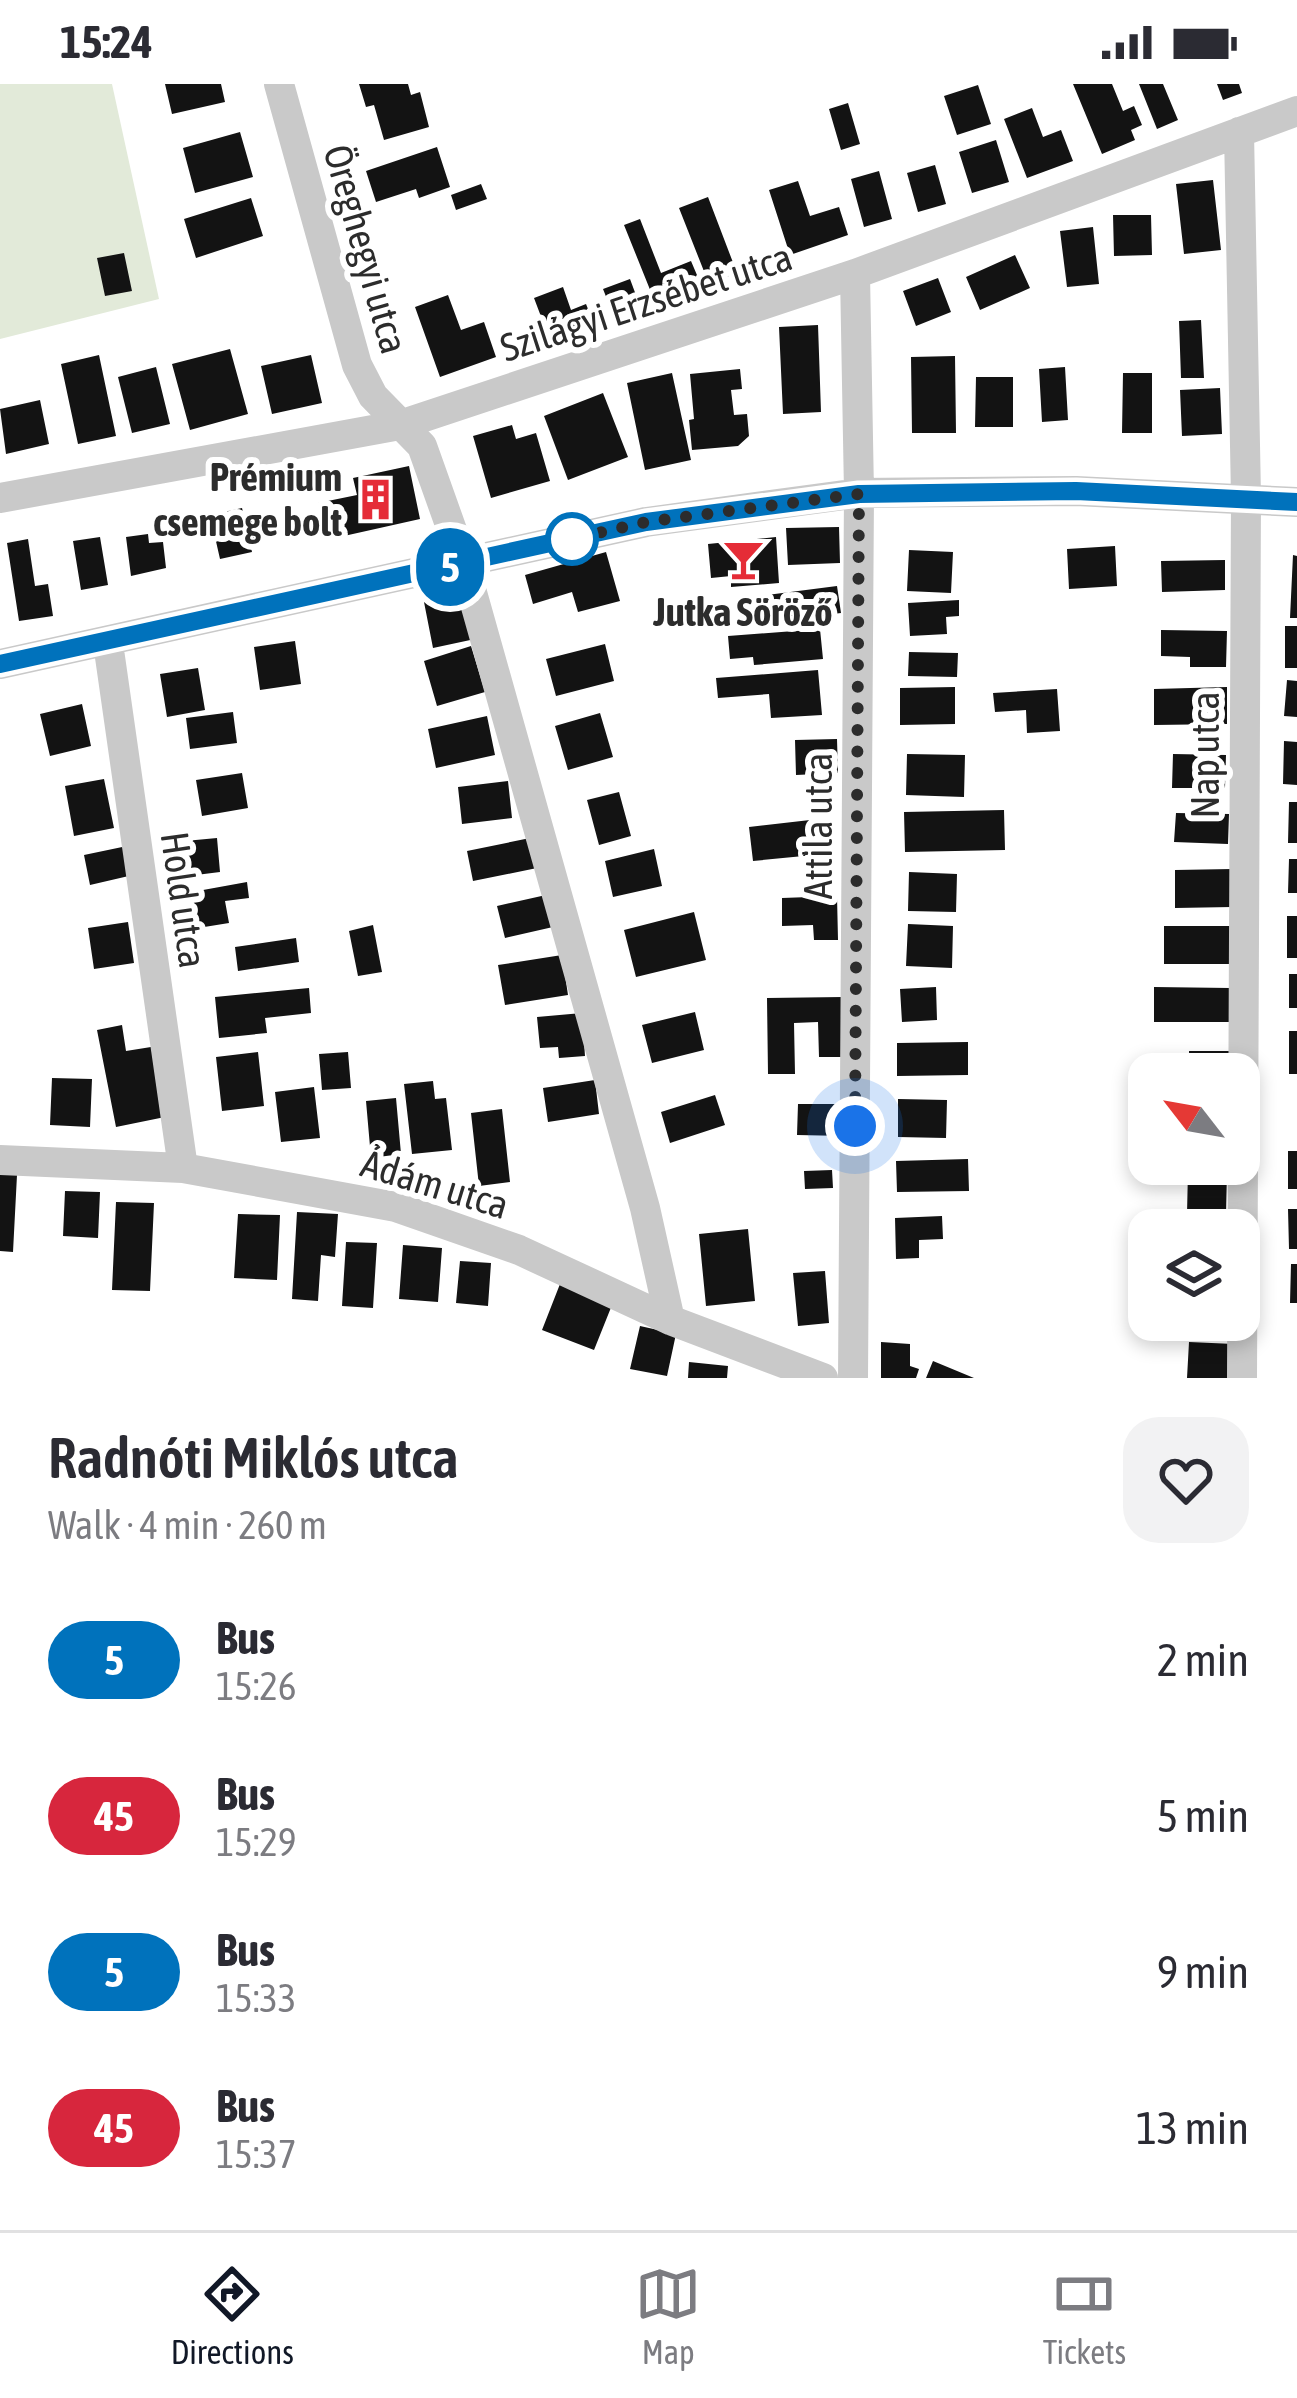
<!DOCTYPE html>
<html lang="en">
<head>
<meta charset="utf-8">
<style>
	:root { --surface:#fff; --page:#f2f2f3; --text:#2b2b33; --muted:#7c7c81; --line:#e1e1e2; --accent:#111827 }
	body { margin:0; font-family:"Asap Condensed",sans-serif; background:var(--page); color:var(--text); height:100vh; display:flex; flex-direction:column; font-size:45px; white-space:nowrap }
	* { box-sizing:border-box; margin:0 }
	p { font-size:39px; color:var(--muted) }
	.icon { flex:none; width:66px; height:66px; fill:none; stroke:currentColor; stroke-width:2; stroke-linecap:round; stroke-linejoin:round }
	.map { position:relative; height:1294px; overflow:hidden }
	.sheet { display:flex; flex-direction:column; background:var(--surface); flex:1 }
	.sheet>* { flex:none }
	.badge { padding:0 24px; border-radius:39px; font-size:42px; line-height:78px }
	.needle { width:78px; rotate:301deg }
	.buttons { position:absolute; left:1128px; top:969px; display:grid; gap:24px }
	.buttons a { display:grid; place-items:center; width:132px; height:132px; border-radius:24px; background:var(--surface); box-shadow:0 6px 18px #0003; font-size:60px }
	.you { position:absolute; width:60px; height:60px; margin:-30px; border:9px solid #fff; border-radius:50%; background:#1a73e8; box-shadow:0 0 0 18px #1a73e833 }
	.map>.badge { position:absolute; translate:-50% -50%; box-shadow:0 0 0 6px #fff }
	.round { display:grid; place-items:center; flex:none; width:126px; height:126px; border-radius:36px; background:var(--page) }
	.overview { display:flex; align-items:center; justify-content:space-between; height:204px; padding:0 48px }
	h1 { font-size:57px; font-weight:600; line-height:90px }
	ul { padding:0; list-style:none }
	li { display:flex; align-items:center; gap:36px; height:156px; padding:0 48px }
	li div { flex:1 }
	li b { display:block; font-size:45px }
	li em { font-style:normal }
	li .badge { min-width:132px; font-weight:700; text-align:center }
	.status { display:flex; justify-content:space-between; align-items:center; height:84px; padding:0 60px; background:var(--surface); direction:ltr }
	.status svg { height:33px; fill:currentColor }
	.tabs { display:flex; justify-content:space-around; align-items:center; height:168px; border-top:3px solid var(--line); background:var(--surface); font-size:33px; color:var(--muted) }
	.tabs a { display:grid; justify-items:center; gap:6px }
	.tabs .active { color:var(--accent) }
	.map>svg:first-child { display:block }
	.garden { fill:#e2ead9 }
	.building { fill:#131313 }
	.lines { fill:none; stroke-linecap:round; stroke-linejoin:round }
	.minor { stroke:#c9c9c9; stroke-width:30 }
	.line-casing { stroke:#fff; stroke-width:27 }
	.line { stroke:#0072bc; stroke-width:18 }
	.walk { stroke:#2c2c2c; stroke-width:12; stroke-dasharray:0 21.6 }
	.stop-dot { fill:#fff; stroke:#0072bc; stroke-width:6 }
	.labels { text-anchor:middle; stroke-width:12; stroke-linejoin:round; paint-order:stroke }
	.street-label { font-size:39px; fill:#2c2c2c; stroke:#fff }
	.poi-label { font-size:39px; font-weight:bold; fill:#2c2c2c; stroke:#fff; text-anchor:end }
</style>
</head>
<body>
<div class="status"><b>15:24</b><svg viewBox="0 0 49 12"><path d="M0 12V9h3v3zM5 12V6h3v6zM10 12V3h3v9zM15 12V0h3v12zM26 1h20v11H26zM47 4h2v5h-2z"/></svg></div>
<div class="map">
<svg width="1297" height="1294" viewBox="0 0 1297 1294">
	<rect width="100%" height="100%" fill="#fff"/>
	<path class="garden" d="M0,0H112L159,215L0,255Z"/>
	<path class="building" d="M165,0H221L225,18L172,30Z
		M359,0H408L411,11L420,8L429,43L384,56L374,21L366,23Z
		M1073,0H1112L1123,27L1134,22L1142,41L1131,46L1135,56L1102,70Z
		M1139,0H1163L1178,36L1157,45Z
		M1217,0H1239L1242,9L1223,16Z
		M978,1L991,40L957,51L944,12Z
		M848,19L860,60L841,66L829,25Z
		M1032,24L1043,53L1061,46L1073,77L1027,94L1004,35Z
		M240,48L253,93L195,109L183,64Z
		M996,56L1009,98L972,109L959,68Z
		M437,63L450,103L419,114L416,105L376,118L366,87Z
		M935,81L946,120L918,128L907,89Z
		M879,87L892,135L864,143L851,95Z
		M1213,96L1221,166L1184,170L1176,100Z
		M798,97L810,132L839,123L848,151L790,171L769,106Z
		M481,100L487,115L456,126L451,111Z
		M708,113L737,189L709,200L679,124Z
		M251,114L263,152L196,174L184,135Z
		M1113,131H1151L1152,171L1114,172Z
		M640,135L661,189L691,177L705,210L659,228L624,141Z
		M1093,143L1099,200L1067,203L1060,147Z
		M124,169L132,207L105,212L97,174Z
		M1015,171L1030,204L980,226L966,193Z
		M938,194L951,228L916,242L903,207Z
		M630,195L643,230L617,240L603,205Z
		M563,203L571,226L586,220L598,250L554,267L534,214Z
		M448,211L461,246L484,238L496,273L440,293L415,223Z
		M1201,236L1204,294H1181L1179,237Z
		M818,241L821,328L783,330L779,243Z
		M230,265L248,330L190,346L172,280Z
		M99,271L116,352L78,360L61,280Z
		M311,271L322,319L272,330L261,282Z
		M955,272L956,349H912L911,273Z
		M156,283L170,340L132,349L118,293Z
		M1065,283L1068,336L1042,338L1039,285Z
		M740,285L742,305L731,306L734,331L747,330L749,352L738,362L692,366L689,336L694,335L690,290Z
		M672,289L691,376L645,386L627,299Z
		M1123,289H1152V349H1122Z
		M976,293H1013V343H975Z
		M1220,304L1222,350L1182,352L1180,306Z
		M603,309L628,373L568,396L544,332Z
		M40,316L49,360L6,370L0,325Z
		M512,341L516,355L536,349L550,397L491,414L473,352Z
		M409,382L420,435L326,456L318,419L357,411L353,394Z
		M242,424L244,432L250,430L256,457L250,459L252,468L220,475L210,431Z
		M839,443L840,479L788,481L786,444Z
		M148,450L149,459L163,458L166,484L131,492L126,453Z
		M100,453L108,501L81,506L73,457Z
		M776,453L779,499L731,503V492L711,494L708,460Z
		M28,455L35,502L48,500L53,532L19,537L7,459Z
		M1115,462L1117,502L1069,505L1067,465Z
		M909,466L953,468L951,509L907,507Z
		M606,468L620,517L578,528L572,508L533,520L525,491Z
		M1293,471L1297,472V534H1290Z
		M1225,476V506L1162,508L1161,477Z
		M837,502L841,529L770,538L767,511Z
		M465,509L475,555L433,564L424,518Z
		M959,516V532L946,533L947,550L910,552L908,519Z
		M1285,542H1297V584H1285Z
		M820,545L823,575L754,581L753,573L730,575L728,552Z
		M1161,546L1227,547L1226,583H1190V573L1161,572Z
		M295,557L301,600L260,606L254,563Z
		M605,560L614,597L556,612L546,575Z
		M471,562L485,608L437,622L424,577Z
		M909,568L958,569L957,593L908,592Z
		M198,584L205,626L167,633L160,590Z
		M818,586L822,631L771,634L769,610L718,614L716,594Z
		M1287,596L1297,597V633L1284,632Z
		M955,603V640L900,641V604Z
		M1227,603V640L1154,641V605Z
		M1057,605L1060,647L1027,649L1026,626L995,628L993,609Z
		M82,620L91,662L50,672L40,630Z
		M233,628L237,659L190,665L186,634Z
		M600,629L613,673L568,686L555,642Z
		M487,632L495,671L436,684L428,645Z
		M837,655L838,689L796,691L795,656Z
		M1284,657L1297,658V701L1283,700Z
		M907,670L965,671L964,713L906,711Z
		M1173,670L1226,671L1225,704H1172Z
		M242,689L248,724L202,732L196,696Z
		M104,695L114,744L74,752L65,702Z
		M508,697L512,734L462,740L458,703Z
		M619,708L631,752L599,761L587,716Z
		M1289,718H1297V759H1288Z
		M1004,726L1005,766L905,768L904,728Z
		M1176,729L1229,730L1228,760L1174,758Z
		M810,736L814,771L753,777L749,743Z
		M217,754L220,788L188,792L185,757Z
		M530,754L537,784L473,797L467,767Z
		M127,762L133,791L90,801L84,771Z
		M654,765L662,802L613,813L605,777Z
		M1289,775H1297V809H1288Z
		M1232,785V823L1175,824V786Z
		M909,788L957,790L956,828L908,827Z
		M247,798L249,814L225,817L229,839L198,844L192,808Z
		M546,811L553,843L505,854L497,822Z
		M837,812L838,856H814L813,841L782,842V814Z
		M694,828L706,876L636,893L624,846Z
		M1287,832H1297V874H1287Z
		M128,838L134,879L94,885L88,844Z
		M908,840L953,842L952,884L906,882Z
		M373,841L382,888L358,892L349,847Z
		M1164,842H1233V880H1164Z
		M296,854L299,878L238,887L235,863Z
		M562,871L568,911L505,921L498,881Z
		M1289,890H1297V924H1289Z
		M936,903L937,936L902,938L900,905Z
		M1154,903L1230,904V938H1154Z
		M309,904L311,929L265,934L267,949L219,954L215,913Z
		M843,913L844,973H819L818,938L794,939L795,990H768L767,914Z
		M695,928L704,966L652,979L642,941Z
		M582,929L585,972L559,974L558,963L540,964L537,933Z
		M122,941L126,967L151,963L165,1033L116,1043L97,946Z
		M1289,947H1297V990H1289Z
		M968,958V991L897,992V959Z
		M1189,967H1229L1230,990H1189Z
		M258,968L264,1022L222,1027L216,973Z
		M348,968L351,1004L322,1006L319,970Z
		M52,994L92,995L90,1043L50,1041Z
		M595,996L599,1030L548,1038L543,1004Z
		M433,997L435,1015L446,1014L452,1066L412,1070L404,1000Z
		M314,1003L320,1054L281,1058L275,1008Z
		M715,1011L725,1041L670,1059L661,1028Z
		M396,1014L401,1070L371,1074L366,1017Z
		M898,1015L947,1016L946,1054L898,1053Z
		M798,1020H845V1052L797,1051Z
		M502,1025L510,1098L479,1102L471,1029Z
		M1288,1067H1297V1105H1288Z
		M968,1075L969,1107L897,1108L896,1077Z
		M832,1086L833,1104L805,1105L804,1087Z
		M1188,1086H1227L1226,1131L1187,1130Z
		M0,1090L17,1091L13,1168L0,1167Z
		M65,1107L100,1108L98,1154L63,1152Z
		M116,1118L154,1119L150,1207L112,1206Z
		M1288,1125H1297V1165H1289Z
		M297,1128L338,1130L335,1173L321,1171L318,1217L292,1215Z
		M238,1130L280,1131L277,1196L234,1194Z
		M942,1132L943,1155L919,1156V1174L896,1175L895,1134Z
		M748,1145L755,1217L706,1222L699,1150Z
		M346,1158L377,1159L373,1224L342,1222Z
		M403,1161L442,1164L438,1218L399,1215Z
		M460,1177L491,1179L488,1222L456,1219Z
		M1291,1180H1297V1219H1290Z
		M825,1187L829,1239L798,1242L793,1189Z
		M560,1200L612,1221L594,1266L542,1246Z
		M640,1242L676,1250L667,1292L630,1285Z
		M881,1258L910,1260V1282L919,1285L916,1294H881Z
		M1189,1258L1234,1260L1232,1294H1187Z
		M933,1277L974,1294H926Z
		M689,1278L728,1282L727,1294H688Z"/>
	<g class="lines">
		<path class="minor" d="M279,0L357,281L373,312L422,362L464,480L645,1124L670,1236
			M1239,48L1246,413L1242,1294
			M0,414L400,341L855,190L1297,27
			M108,559L183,1084
			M0,580L646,438L859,409L1076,407L1297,418
			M0,1076L183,1084L396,1123L519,1166L670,1236L823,1294
			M853,1294L859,409L855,190"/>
	</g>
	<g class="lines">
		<defs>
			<path id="line" d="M0,580L646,438L859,410L1076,407L1297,418"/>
		</defs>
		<use href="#line" class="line-casing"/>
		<use href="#line" class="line"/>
		<path class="walk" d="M572,455L555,459L646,438L859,410L855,1042"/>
	</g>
	<defs>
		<symbol id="building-bare" viewBox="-9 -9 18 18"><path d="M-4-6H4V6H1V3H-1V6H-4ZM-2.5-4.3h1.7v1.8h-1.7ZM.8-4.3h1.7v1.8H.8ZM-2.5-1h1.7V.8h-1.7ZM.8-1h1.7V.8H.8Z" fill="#e52c37" stroke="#fff" stroke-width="2.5" paint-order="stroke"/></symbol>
		<symbol id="bar-bare" viewBox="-9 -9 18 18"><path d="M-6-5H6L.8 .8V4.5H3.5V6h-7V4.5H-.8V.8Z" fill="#e52c37" stroke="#fff" stroke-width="2.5" paint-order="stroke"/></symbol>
	</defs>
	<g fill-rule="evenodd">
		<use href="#building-bare" x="346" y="386" width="59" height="59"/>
		<use href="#bar-bare" x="714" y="446" width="59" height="59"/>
	</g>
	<circle class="stop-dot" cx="572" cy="455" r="24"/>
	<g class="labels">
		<g class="street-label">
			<text transform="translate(366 165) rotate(74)" y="14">Öreghegyi utca</text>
			<text transform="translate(646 218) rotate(-18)" y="14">Szilágyi Erzsébet utca</text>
			<text transform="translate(1205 671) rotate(-90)" y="14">Nap utca</text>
			<text transform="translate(818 742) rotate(-90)" y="14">Attila utca</text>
			<text transform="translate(184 816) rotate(82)" y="14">Hold utca</text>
			<text transform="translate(435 1100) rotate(17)" y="14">Ádám utca</text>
		</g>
		<g class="poi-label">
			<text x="342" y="407">Prémium<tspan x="342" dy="45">csemege bolt</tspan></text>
			<text x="743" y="542" text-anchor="middle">Jutka Söröző</text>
		</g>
	</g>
</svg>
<div class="buttons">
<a><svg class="needle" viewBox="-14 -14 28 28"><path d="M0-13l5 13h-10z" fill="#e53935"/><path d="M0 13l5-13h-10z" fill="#7c7c81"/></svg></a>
<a><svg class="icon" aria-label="layers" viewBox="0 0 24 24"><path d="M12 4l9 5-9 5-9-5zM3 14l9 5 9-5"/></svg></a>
</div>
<div class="you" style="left:855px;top:1042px"></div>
<b class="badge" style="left:450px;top:483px;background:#0072bc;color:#fff">5</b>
</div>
<section class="sheet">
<div class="overview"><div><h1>Radnóti Miklós utca</h1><p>Walk · 4 min · 260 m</p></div><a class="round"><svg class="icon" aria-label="heart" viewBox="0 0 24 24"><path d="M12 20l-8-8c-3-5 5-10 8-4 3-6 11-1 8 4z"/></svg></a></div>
<ul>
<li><span class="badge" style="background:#0072bc;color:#fff">5</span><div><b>Bus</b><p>15:26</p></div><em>2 min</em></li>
<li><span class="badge" style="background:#d7263d;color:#fff">45</span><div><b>Bus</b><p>15:29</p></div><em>5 min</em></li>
<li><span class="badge" style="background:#0072bc;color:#fff">5</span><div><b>Bus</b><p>15:33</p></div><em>9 min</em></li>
<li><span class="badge" style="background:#d7263d;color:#fff">45</span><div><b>Bus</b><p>15:37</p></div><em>13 min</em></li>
</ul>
</section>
<nav class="tabs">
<a class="active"><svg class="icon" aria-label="directions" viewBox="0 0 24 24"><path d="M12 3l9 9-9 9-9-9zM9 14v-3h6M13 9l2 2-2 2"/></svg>Directions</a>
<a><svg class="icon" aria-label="map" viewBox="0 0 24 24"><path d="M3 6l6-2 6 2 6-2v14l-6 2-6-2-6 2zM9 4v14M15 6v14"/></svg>Map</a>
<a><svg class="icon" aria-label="tickets" viewBox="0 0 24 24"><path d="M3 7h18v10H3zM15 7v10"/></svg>Tickets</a>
</nav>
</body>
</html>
